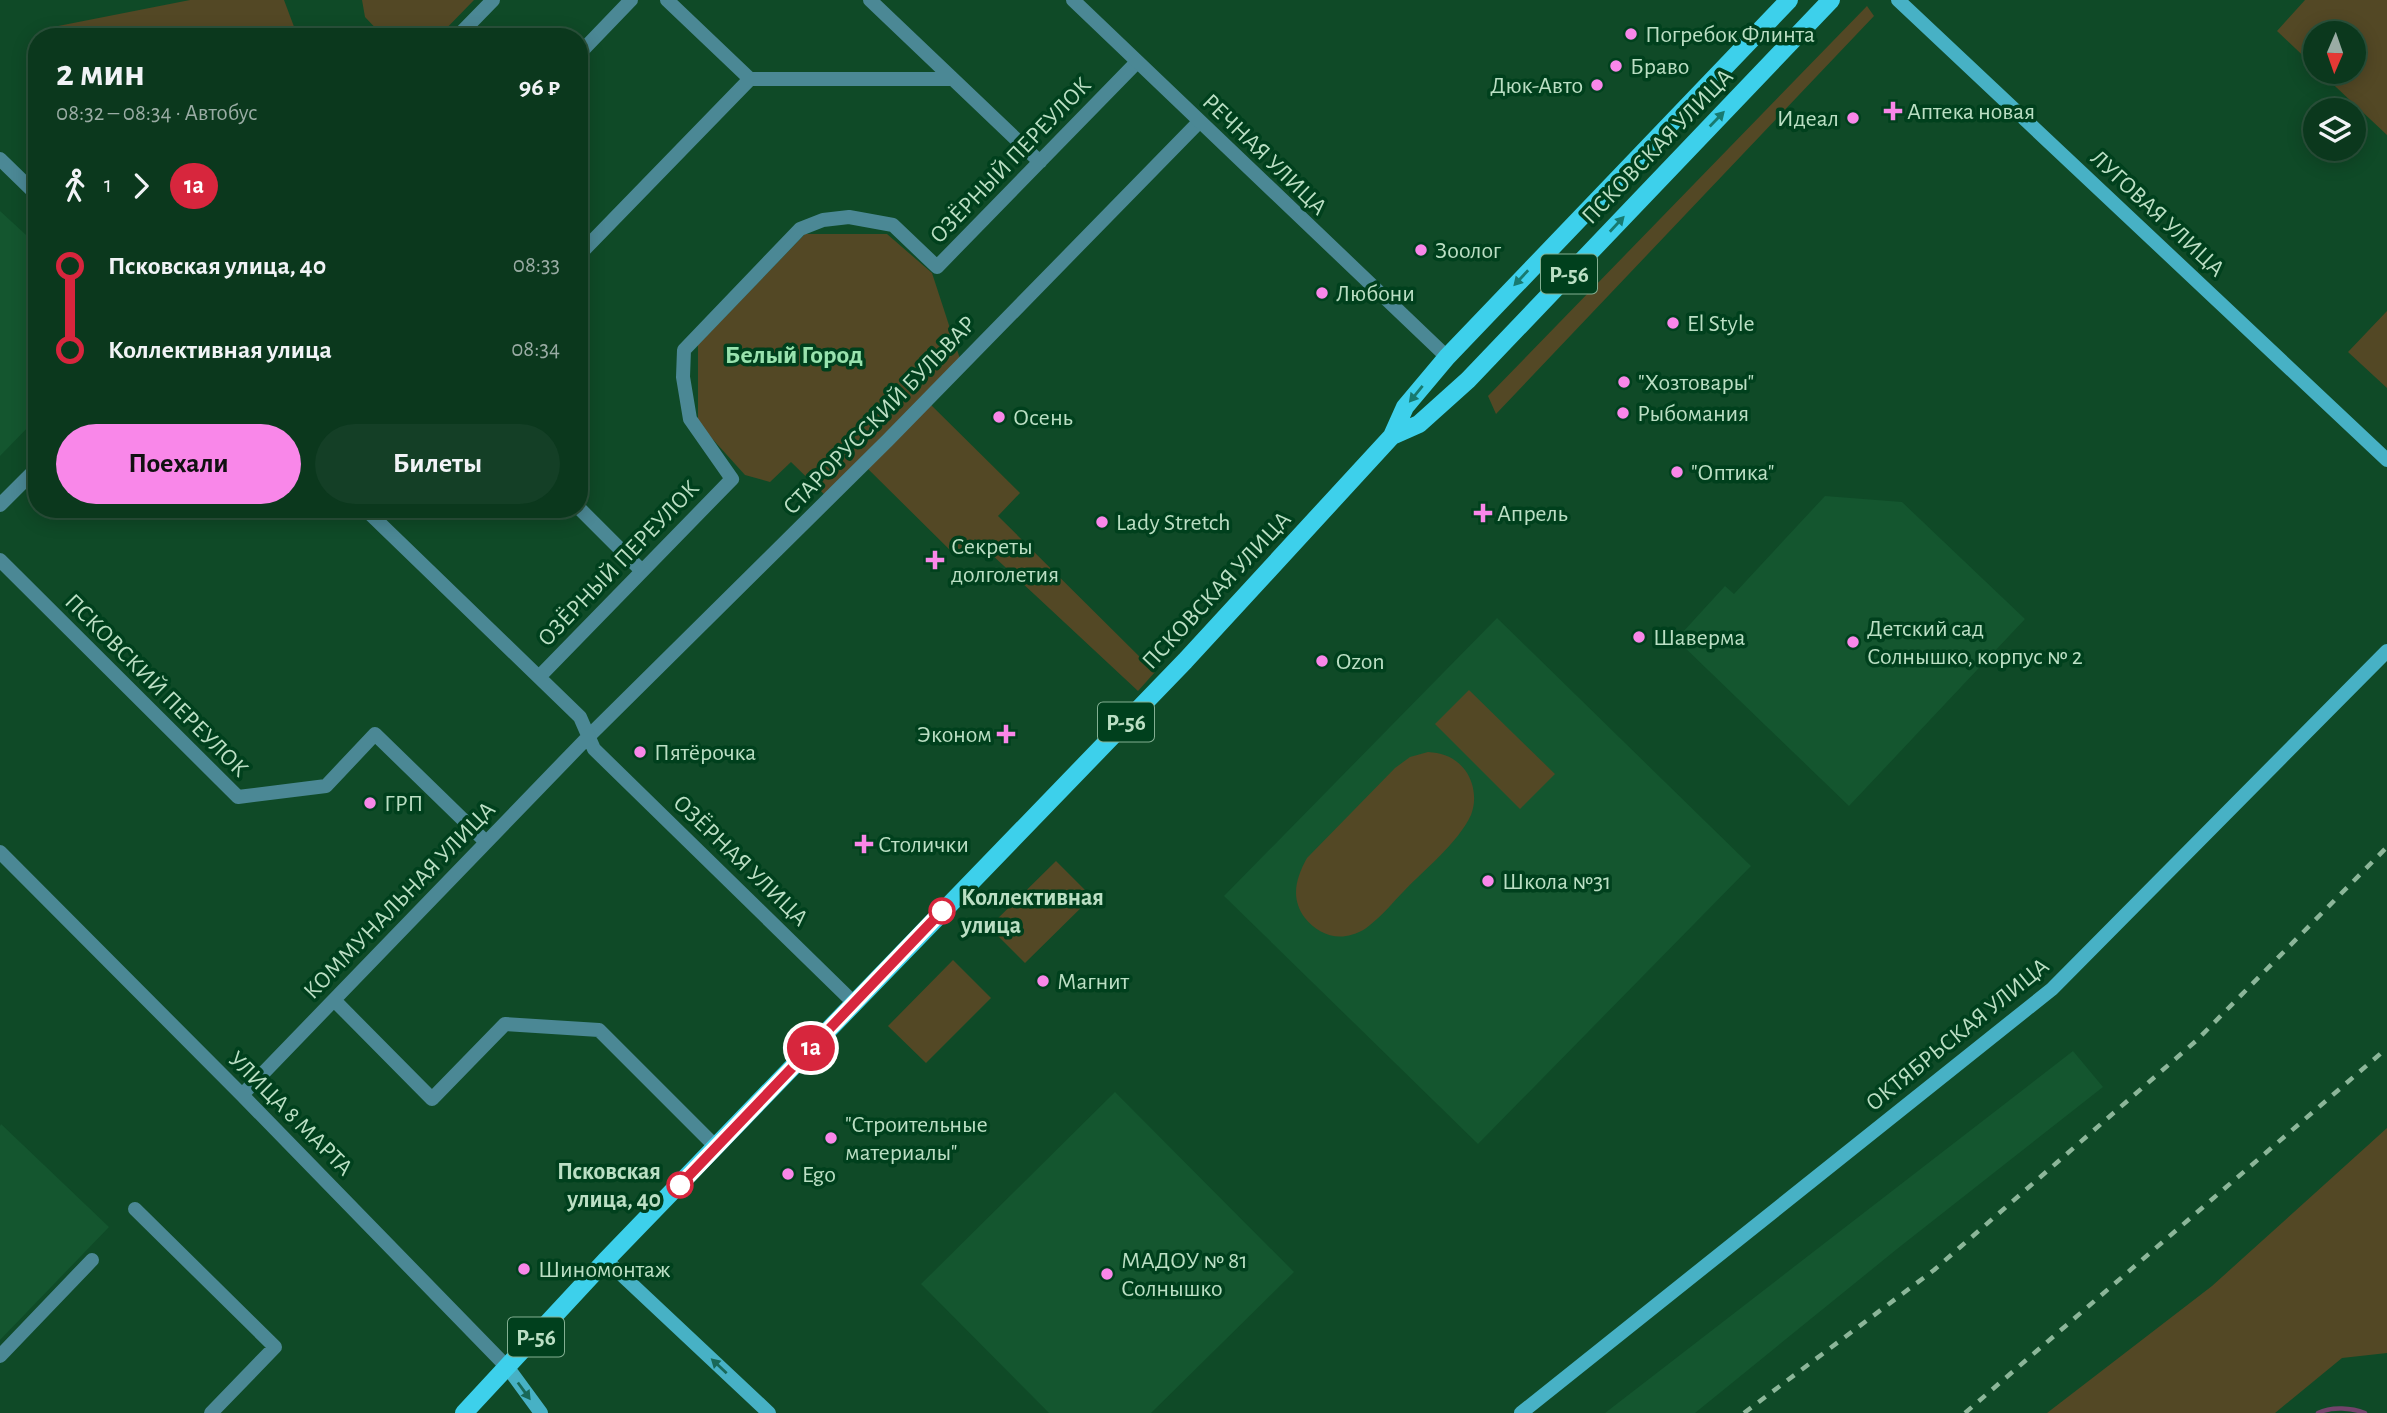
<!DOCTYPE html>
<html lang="ru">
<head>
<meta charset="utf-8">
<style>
	:root { --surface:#0b381d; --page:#143f26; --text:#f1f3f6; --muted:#9aaca4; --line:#2b523b; --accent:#f987e9 }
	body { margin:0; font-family:"Alegreya Sans",sans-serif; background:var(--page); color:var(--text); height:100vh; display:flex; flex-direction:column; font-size:26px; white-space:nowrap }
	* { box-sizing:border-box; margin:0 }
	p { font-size:23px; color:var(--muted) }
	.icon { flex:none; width:38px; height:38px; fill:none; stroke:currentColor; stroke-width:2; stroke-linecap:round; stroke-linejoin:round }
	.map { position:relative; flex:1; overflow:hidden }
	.drawer { position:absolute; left:28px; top:28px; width:560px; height:490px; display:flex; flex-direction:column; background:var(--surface); border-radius:28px; box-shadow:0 4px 18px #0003,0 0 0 2px var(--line) }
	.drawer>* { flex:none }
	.badge { padding:0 14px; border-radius:23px; font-size:24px; line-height:46px }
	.needle { width:46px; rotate:182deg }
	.controls { position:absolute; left:2303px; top:21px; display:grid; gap:14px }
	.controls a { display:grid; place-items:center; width:63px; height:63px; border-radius:50%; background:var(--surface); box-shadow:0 4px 18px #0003,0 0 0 2px var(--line); font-size:35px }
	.map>.badge { position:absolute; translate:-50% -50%; box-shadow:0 0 0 4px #fff }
	.legs { display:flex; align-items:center; gap:10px; height:77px; padding:0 28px; font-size:23px }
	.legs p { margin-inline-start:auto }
	.overview { display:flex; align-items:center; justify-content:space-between; height:119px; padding:0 28px }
	h1 { font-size:38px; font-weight:600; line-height:52px }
	.button { display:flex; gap:14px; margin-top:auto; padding:14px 28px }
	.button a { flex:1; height:80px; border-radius:42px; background:var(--accent); color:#111; font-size:28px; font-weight:600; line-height:80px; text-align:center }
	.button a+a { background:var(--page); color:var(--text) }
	ul { padding:0 28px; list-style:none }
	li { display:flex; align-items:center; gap:24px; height:84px; font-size:26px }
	li i { display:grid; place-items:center; width:10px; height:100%; margin:0 9px; background:currentColor }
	li i::after { content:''; width:18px; height:18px; margin:-9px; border:5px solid; border-radius:50%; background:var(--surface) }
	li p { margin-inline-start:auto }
	li:first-child i { background:linear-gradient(#0000 50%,currentColor 0) }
	li:last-child i { background:linear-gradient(currentColor 50%,#0000 0) }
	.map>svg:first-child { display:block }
	.built { fill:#14562f }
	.green { fill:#534825 }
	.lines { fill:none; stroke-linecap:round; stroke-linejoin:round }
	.stream { stroke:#73446c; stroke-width:4.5 }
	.pedestrian { stroke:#4b8895; stroke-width:14 }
	.minor { stroke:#4b8895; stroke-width:14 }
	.tertiary { stroke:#4b8895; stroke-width:14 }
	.secondary { stroke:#47b1c5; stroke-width:14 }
	.primary { stroke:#3dd0eb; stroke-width:18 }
	.rail { stroke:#8cb699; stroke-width:4.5; stroke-dasharray:9 9; stroke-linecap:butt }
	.oneway { fill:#187a6f }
	.oneway2 { fill:#196858 }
	.line-1-casing { stroke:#fff; stroke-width:16 }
	.line-1 { stroke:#d7263d; stroke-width:10 }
	.poi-dot { fill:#f987e9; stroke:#00401d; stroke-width:2.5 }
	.stop-1-dot { fill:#fff; stroke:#d7263d; stroke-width:3.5 }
	.labels { text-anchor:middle; stroke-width:7; stroke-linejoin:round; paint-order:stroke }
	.shield { fill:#00401d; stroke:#83af92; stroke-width:2 }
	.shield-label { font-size:23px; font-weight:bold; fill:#bbdfc4 }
	.poi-label { font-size:24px; fill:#bbdfc4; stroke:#00401d; text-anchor:start }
	.street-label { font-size:24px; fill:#bbdfc4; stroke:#00401d }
	.stop-label { font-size:24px; font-weight:bold; fill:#bbdfc4; stroke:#00401d; text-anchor:start }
	.neighbourhood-label { font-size:26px; font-weight:bold; fill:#98e3ae; stroke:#00401d }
</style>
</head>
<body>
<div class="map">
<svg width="2387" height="1413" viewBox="0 0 2387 1413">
	<rect width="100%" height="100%" fill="#0f4a27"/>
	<path class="built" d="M0,211L37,245V418L0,456Z
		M1825,496L1902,502L2025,619L1849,806L1680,643L1682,633L1725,586L1734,594Z
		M1497,618L1751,866L1478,1144L1224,896Z
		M2073,1051L2103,1087L1897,1249L1695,1413H1605Z
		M1115,1092L1294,1272L1151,1413H1049L921,1284Z
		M1,1124L109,1227L0,1340V1126Z"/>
	<path class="green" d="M190,0H284L296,32L291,37H57L48,28Z
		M362,0H474L438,37H384L365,17Z
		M2305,0H2387V135L2320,72H2354V33H2315V67L2277,31Z
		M1867,6L1874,16L1496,414L1488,396Z
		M805,234H887L932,273L961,362L926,400L1020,493L998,516L1155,672L1138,691L975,539L957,557L863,464L829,499L791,462L770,482L745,475L698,423V345Z
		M2387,311V388L2348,352Z
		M1469,690L1555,774L1520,809L1435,724Z
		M1428,752C1443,753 1455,757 1465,770C1474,782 1477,800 1471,815C1457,844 1426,868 1404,891C1393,902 1383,915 1370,925C1365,930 1354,935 1346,936C1331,939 1314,930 1305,918C1290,898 1296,878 1307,858L1395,768L1410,757Z
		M1056,861L1092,897L1025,963L989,927Z
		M953,960L991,998L926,1063L888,1026Z
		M2387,1128V1353L2342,1358L2275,1413H2047L2212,1286Z"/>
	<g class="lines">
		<path class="stream" d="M2318,1413C2332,1406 2352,1408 2365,1413"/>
		<path class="pedestrian" d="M588,737L888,440L1199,122"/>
		<path class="minor" d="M667,0L750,79
			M870,0L1040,162
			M457,37L493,0
			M579,54L631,0
			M0,159L37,195
			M579,255L750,79H952
			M0,505L37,468
			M579,508L642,571
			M365,509L580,717L594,749L854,1003
			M0,560L238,797L326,786L375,734L486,842
			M539,677L732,479L690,419L683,377L684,350L800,229L823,220L849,217L893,225L937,267L1137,62
			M0,852L242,1095L508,1368
			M334,1000L432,1099L505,1024L599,1030L716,1147
			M242,1095L588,737
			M135,1209L275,1347L211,1413
			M0,1356L92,1260"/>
		<path class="tertiary" d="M1073,0L1447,357"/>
		<path class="secondary" d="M1898,0L2387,460
			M606,1260L769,1413
			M508,1368L541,1413
			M1521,1413L2052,989L2387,651"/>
		<path class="primary" d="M1392,436L1419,424L1468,380L1831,0
			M464,1413L606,1260L1185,661L1392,436L1405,407L1447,357L1789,0"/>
		<path class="rail" d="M1744,1413L1934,1270L2197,1040L2387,847
			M1965,1413L2387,1048"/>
	</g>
	<defs><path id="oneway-solid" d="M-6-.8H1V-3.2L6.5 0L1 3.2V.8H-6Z" transform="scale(1.75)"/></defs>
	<g class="oneway">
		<use href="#oneway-solid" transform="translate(1717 119) rotate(-46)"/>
		<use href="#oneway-solid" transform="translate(1617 224) rotate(-47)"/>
		<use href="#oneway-solid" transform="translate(1521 278) rotate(133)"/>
		<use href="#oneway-solid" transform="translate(1416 394) rotate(129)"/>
	</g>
	<g class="oneway2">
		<use href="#oneway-solid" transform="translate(719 1366) rotate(-137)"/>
		<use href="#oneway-solid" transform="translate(524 1391) rotate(54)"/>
	</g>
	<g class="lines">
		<defs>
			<path id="line-1" d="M680,1185L942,911"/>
		</defs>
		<use href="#line-1" class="line-1-casing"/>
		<use href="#line-1" class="line-1"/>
	</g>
	<g class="poi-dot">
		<circle cx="1631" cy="34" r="7"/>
		<circle cx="1616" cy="66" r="7"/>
		<circle cx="1597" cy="85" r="7"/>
		<path d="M1889.5 100.5h7v7h7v7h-7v7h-7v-7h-7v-7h7z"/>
		<circle cx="1853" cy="118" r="7"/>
		<circle cx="1421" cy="250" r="7"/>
		<circle cx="1322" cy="293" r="7"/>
		<circle cx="1673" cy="323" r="7"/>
		<circle cx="1624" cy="382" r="7"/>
		<circle cx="1623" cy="413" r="7"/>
		<circle cx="999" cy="417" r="7"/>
		<circle cx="1677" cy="472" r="7"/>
		<path d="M1479.5 502.5h7v7h7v7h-7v7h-7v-7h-7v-7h7z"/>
		<circle cx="1102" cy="522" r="7"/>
		<path d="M931.5 549.5h7v7h7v7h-7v7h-7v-7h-7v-7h7z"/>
		<circle cx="1639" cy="637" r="7"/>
		<circle cx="1853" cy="642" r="7"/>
		<circle cx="1322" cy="661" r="7"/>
		<path d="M1002.5 723.5h7v7h7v7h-7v7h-7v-7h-7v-7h7z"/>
		<circle cx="640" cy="752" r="7"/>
		<circle cx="370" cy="803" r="7"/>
		<path d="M860.5 833.5h7v7h7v7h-7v7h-7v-7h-7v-7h7z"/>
		<circle cx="1488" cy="881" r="7"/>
		<circle cx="1043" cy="981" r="7"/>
		<circle cx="831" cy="1138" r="7"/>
		<circle cx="788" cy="1174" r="7"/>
		<circle cx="524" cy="1269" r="7"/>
		<circle cx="1107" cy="1274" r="7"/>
	</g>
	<g class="stop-1-dot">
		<circle cx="942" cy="911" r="12"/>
		<circle cx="680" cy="1185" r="12"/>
	</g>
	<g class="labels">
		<g class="shield">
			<rect x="1541" y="254.5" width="56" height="39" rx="5"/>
			<rect x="1098" y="702.5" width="56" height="39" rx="5"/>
			<rect x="508" y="1317.5" width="56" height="39" rx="5"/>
		</g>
		<g class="shield-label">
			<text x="1569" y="282">Р-56</text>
			<text x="1126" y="730">Р-56</text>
			<text x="536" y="1345">Р-56</text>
		</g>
		<g class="poi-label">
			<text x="1645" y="42">Погребок Флинта</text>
			<text x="1630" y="74">Браво</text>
			<text x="1583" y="93" text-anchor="end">Дюк-Авто</text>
			<text x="1907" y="119">Аптека новая</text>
			<text x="1839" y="126" text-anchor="end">Идеал</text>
			<text x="1435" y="258">Зоолог</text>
			<text x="1336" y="301">Любони</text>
			<text x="1687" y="331">El Style</text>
			<text x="1638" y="390">"Хозтовары"</text>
			<text x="1637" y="421">Рыбомания</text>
			<text x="1013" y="425">Осень</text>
			<text x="1691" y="480">"Оптика"</text>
			<text x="1497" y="521">Апрель</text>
			<text x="1116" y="530">Lady Stretch</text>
			<text x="951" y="554">Секреты<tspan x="951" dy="28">долголетия</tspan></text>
			<text x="1867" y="636">Детский сад<tspan x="1867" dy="28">Солнышко, корпус № 2</tspan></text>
			<text x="1653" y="645">Шаверма</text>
			<text x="1336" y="669">Ozon</text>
			<text x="992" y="742" text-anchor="end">Эконом</text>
			<text x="654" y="760">Пятёрочка</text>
			<text x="384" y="811">ГРП</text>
			<text x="878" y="852">Столички</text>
			<text x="1502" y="889">Школа №31</text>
			<text x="1057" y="989">Магнит</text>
			<text x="845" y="1132">"Строительные<tspan x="845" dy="28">материалы"</tspan></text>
			<text x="802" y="1182">Ego</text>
			<text x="1121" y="1268">МАДОУ № 81<tspan x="1121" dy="28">Солнышко</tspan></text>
			<text x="538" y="1277">Шиномонтаж</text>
		</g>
		<g class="street-label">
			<text transform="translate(1657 146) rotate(-46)" y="8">ПСКОВСКАЯ УЛИЦА</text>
			<text transform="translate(1265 154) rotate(44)" y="8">РЕЧНАЯ УЛИЦА</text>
			<text transform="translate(1010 160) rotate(-46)" y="8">ОЗЁРНЫЙ ПЕРЕУЛОК</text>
			<text transform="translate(2158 213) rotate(43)" y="8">ЛУГОВАЯ УЛИЦА</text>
			<text transform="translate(879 415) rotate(-46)" y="8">СТАРОРУССКИЙ БУЛЬВАР</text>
			<text transform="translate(618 563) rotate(-46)" y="8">ОЗЁРНЫЙ ПЕРЕУЛОК</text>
			<text transform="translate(1216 590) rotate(-47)" y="8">ПСКОВСКАЯ УЛИЦА</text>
			<text transform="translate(157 685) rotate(45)" y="8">ПСКОВСКИЙ ПЕРЕУЛОК</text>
			<text transform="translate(741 860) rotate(44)" y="8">ОЗЁРНАЯ УЛИЦА</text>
			<text transform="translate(399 900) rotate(-46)" y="8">КОММУНАЛЬНАЯ УЛИЦА</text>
			<text transform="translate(1957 1034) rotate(-39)" y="8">ОКТЯБРЬСКАЯ УЛИЦА</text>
			<text transform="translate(291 1113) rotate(45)" y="8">УЛИЦА 8 МАРТА</text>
		</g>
		<g class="stop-label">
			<text x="961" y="905">Коллективная<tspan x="961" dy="28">улица</tspan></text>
			<text x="661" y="1179" text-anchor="end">Псковская<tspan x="661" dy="28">улица, 40</tspan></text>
		</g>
		<g class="neighbourhood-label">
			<text x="794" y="363">Белый Город</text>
		</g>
	</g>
</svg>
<div class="controls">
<a><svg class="needle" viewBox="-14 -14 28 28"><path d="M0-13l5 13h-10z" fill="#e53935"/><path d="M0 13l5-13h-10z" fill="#9aaca4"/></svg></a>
<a><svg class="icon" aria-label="layers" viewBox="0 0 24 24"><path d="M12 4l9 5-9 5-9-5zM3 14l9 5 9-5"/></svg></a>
</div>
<b class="badge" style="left:811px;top:1048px;background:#d7263d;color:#fff">1a</b>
<section class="drawer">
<div class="overview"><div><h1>2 мин</h1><p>08:32 – 08:34 · Автобус</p></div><b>96 ₽</b></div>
<div class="legs"><svg class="icon" aria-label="walk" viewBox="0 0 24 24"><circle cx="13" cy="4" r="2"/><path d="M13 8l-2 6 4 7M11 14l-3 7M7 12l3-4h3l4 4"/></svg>1<svg class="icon" aria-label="forward" viewBox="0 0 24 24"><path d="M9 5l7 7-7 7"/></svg><b class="badge" style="background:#d7263d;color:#fff">1a</b></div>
<ul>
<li><i style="color:#d7263d"></i><b>Псковская улица, 40</b><p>08:33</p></li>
<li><i style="color:#d7263d"></i><b>Коллективная улица</b><p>08:34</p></li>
</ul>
<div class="button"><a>Поехали</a><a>Билеты</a></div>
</section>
</div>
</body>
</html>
